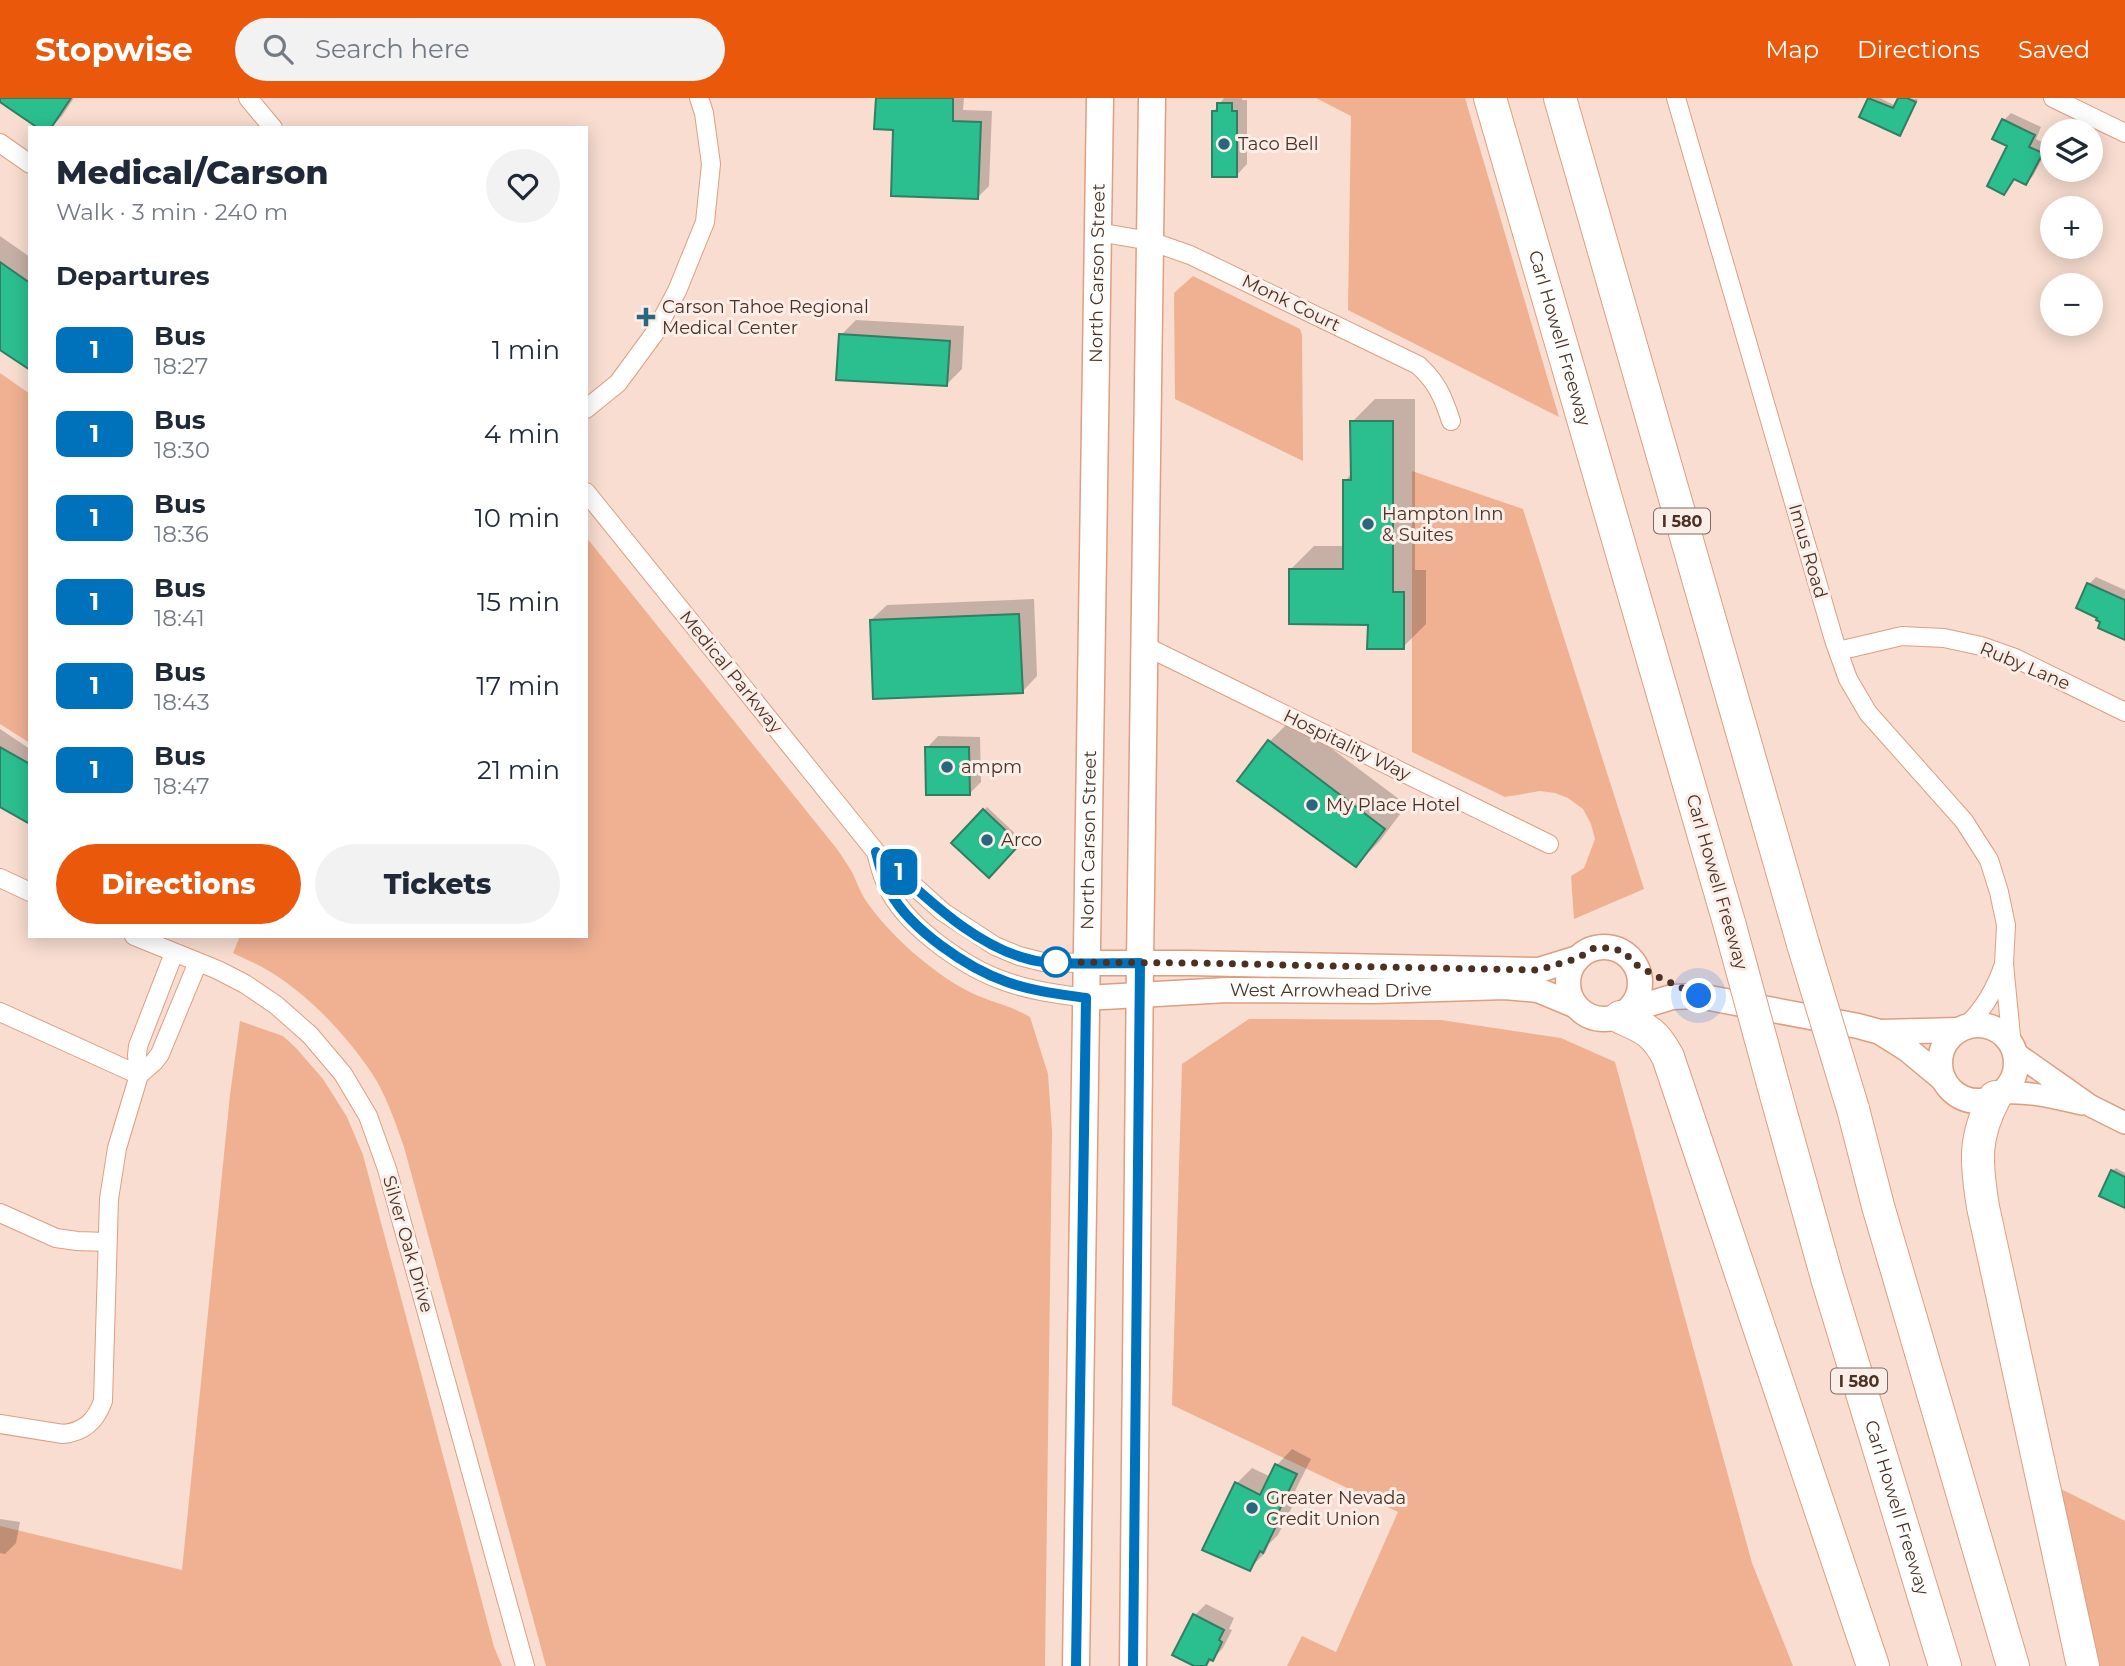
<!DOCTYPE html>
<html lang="en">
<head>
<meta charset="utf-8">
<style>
	:root { --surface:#fff; --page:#f2f2f3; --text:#1f2937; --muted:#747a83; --accent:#ea580c }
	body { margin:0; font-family:Montserrat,sans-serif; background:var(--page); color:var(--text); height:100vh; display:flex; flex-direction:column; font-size:26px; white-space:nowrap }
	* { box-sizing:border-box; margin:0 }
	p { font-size:23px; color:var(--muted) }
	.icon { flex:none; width:38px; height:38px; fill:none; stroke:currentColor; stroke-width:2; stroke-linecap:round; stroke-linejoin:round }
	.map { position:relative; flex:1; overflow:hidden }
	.side { position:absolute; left:28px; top:28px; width:560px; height:812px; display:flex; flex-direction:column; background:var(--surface); border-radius:0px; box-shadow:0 4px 18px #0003 }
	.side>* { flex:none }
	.badge { padding:0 14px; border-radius:10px; font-size:24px; line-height:46px }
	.fabs { position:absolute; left:2040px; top:21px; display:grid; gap:14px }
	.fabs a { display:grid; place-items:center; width:63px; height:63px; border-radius:50%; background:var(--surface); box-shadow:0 4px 18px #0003; font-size:35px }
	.you { position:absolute; width:35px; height:35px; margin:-18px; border:5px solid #fff; border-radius:50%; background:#1a73e8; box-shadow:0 0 0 10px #1a73e833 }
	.map>.badge { position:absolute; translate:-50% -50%; box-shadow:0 0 0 4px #fff }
	h2 { padding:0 28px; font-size:26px; line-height:63px }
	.round { display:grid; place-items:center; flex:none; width:74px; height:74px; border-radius:37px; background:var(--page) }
	.overview { display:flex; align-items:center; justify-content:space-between; height:119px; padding:0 28px }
	h1 { font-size:33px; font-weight:800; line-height:52px }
	.action { display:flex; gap:14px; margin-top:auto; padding:14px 28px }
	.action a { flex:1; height:80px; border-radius:42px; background:var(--accent); color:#fff; font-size:28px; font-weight:800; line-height:80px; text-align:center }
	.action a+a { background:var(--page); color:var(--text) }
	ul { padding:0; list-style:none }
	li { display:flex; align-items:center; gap:21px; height:84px; padding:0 28px }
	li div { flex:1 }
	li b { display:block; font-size:26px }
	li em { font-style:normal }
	li .badge { min-width:77px; font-weight:700; text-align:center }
	header { display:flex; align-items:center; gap:42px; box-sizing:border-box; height:98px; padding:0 35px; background:var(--accent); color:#fff }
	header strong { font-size:33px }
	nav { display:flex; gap:38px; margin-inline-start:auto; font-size:24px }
	.search { width:490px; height:63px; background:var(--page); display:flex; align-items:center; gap:18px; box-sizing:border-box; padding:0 24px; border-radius:38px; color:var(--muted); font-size:26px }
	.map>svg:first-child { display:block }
	.green { fill:#f0b193 }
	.shadow { fill:#0003 }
	.building { fill:#2bbf90; stroke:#327e62; stroke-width:2 }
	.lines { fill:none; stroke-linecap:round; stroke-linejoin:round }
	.minor-casing { stroke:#de9e80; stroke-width:20 }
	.tertiary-casing { stroke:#de9e80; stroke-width:24 }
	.secondary-casing { stroke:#de9e80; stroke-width:27 }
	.primary-casing { stroke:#de9e80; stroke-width:29 }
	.motorway-casing { stroke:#de9e80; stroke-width:34 }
	.minor { stroke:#fff; stroke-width:18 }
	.tertiary { stroke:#fff; stroke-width:21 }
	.secondary { stroke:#fff; stroke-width:24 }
	.primary { stroke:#fff; stroke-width:26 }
	.motorway { stroke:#fff; stroke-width:32 }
	.motorway-bridge-casing { stroke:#de9e80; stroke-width:34; stroke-linecap:butt }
	.motorway-bridge { stroke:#fff; stroke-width:32 }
	.line-casing { stroke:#fff; stroke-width:16 }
	.line { stroke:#0072bc; stroke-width:10 }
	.walk { stroke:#4b3124; stroke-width:7; stroke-dasharray:0 12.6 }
	.poi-dot { fill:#2a677e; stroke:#fbede7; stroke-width:2.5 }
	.stop-dot { fill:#fff; stroke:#0072bc; stroke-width:3.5 }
	.labels { text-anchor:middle; stroke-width:6; stroke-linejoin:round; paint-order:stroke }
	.shield { fill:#fbede7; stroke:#80695e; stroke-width:2 }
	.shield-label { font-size:16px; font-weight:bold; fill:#4b3124 }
	.poi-label { font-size:18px; fill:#4b3124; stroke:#fbede7; text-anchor:start }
	.street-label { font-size:18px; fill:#4b3124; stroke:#fbede7 }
</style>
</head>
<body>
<header>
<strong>Stopwise</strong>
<div class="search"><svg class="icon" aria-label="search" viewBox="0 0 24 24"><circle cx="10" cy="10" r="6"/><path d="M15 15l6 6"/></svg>Search here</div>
<nav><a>Map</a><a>Directions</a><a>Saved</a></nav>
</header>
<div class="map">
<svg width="2125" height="1568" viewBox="0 0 2125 1568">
	<rect width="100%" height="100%" fill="#f8ddd0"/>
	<path class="green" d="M1316,0H1465L1559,319L1348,212L1351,18Z
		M1193,178L1300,231L1302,237L1303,363L1175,301L1174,195Z
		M0,275L30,296V645L0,626Z
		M1412,373L1523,411L1644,791L1574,821L1571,778L1584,770L1595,741L1591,726L1583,711L1568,700L1555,695L1540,693L1505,699L1412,654Z
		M586,439L837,751C842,758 847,766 852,774C857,784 861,797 869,807C891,838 932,874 966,892C986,903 1010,907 1030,919L1048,976L1052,1034L1045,1568H546L404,1049C395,1024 386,996 371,974C344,934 305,893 262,869C253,864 242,860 233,855L240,838H586Z
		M1249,921L1441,922L1561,940L1615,964L1752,1465L1793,1568H1287L1302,1538L1336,1554L1398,1414L1172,1307L1182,966Z
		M240,923L283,938L296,950L323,981L347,1019L363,1057L494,1549L502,1568H0V1428L182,1472L230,997Z
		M2057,1389L2125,1423V1568H2098Z"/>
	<path class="shadow" d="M5,0H74L62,18L50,30Z
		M877,0H964L963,12L992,13L989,88L977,100L895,30Z
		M1224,0H1242V2H1247V66L1236,78L1214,13Z
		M1870,0H1880L1896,8L1899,0L1918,1L1900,36L1861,18Z
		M2011,15L2041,29L2036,41L2049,48L2033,78L2026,85L2016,80L2004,94L2009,47L1995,40L2004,22Z
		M0,138L30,159V266L0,250Z
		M856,222L964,228L962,271L946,287L841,237Z
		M1375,301H1415V472H1426V526L1403,549L1291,471L1314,448H1345V383L1352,375V324Z
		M2096,479L2125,492V541L2103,523L2089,486Z
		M1034,501L1037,578L1022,594L871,522L887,507Z
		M1292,621L1407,707L1379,744L1356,767L1269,644Z
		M0,631L30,651V724L0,707Z
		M938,638L980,639L981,684L970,695L927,650Z
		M987,709L1022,742L989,777L954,745Z
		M2116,1070L2125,1075V1108L2112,1073Z
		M1292,1351L1311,1361L1288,1407L1292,1409L1278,1437L1269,1446L1265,1455L1250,1470L1237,1385L1252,1370L1271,1379L1277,1367Z
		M0,1421L20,1424L16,1445L5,1456L0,1455Z
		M1206,1506L1234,1520L1229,1531L1232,1532L1223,1550L1206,1568H1198L1195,1517Z"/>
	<path class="building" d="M0,0H71L51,30H38L0,4Z
		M876,0H953V23L981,24L978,101L891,98L893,32L874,31Z
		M1868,0L1893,10L1898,0H1907L1916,4L1900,38L1859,19Z
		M1217,5H1232V13H1237V79H1212V13H1217Z
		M2002,21L2035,37L2029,49L2043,55L2026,87L2014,81L2004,97L1987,88L2007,48L1992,41Z
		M0,164L30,185V272L0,252Z
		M839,236L950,243L947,288L836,282Z
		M1350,323H1393V494H1404V551H1367L1368,527L1289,526V471H1343V382H1351Z
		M2087,485L2125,502V542L2098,530L2100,524L2096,522L2097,520L2076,510Z
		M1019,516L1023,595L873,601L870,522Z
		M1268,642L1385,731L1356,769L1237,683Z
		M0,649L30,666V726L0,709Z
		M925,649H969L970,697H926Z
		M983,711L1020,746L989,780L951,745Z
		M2111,1072L2125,1079V1110L2099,1098Z
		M1275,1366L1297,1376L1274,1423L1278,1424L1263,1455L1260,1453L1250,1473L1202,1452L1235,1384L1260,1397Z
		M1193,1516L1224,1532L1219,1542L1222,1544L1213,1563L1209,1561L1206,1568H1194L1172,1557Z"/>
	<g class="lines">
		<defs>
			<path id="minor" d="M248,0L273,30
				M1676,0L1834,542L1848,581L1868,615L1964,723L1989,762L1999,794L2006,827L2004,866L2012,948
				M2053,0L2125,35
				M0,45L30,66
				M1098,134L1150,143L1190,157L1418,267C1437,284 1443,299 1451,323
				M586,311L618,285L654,236L677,193L705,124L711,66L704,15L699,0
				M586,394L876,754L943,814L995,848L1019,858L1043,864L1086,865
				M1145,548L1549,746
				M1838,553L1902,538L1944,540L1981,548L2015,560L2125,614
				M876,754C879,767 883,782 890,794C910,831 967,871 1007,884C1032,893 1059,896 1086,900
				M0,780L30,794
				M134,838L218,872L245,886L276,907L310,937L343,976L368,1018L387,1071L525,1568
				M0,914L139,977
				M1967,927C1985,910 1996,890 2004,866
				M139,977L154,964L160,956L198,864
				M0,1115L56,1140L77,1143L107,1144
				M0,1326L63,1336C84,1334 96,1323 103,1303L109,1101L117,1050L139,977L137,957L138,948L174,855"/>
			<path id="tertiary" d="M2014,954L2091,1008L2125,1025
				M2002,995C2030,993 2055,1000 2082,1006"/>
			<g id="secondary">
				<circle cx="1604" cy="885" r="36"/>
				<path d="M1086,865H1190L1539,872L1578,860"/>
				<path id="s1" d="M1086,900L1227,892L1375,893L1505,889L1538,892L1574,907"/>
				<path d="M1630,912L1672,899L1699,898L1858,928L1880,934L1907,951L1943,981"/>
				<circle cx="1978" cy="965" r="38"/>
				<path d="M1880,934L1959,932"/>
			</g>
			<g id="primary">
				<path id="s2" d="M1076,1568L1100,0"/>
				<path d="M1133,1568L1140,865L1152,0"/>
			</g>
			<g id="motorway">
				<path id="s3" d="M1490,0L1730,828"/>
				<path d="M1560,0L1803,846"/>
				<path d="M1620,919C1646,931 1654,933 1668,959L1873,1568"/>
				<path id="s4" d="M1776,997L1827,1180L1945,1568"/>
				<path d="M1995,999C1973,1040 1976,1065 1983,1109L2083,1568"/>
				<path d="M1853,1011L1878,1108L2013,1568"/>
			</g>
		</defs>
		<use href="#minor" class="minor-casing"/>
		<use href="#tertiary" class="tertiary-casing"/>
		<use href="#secondary" class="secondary-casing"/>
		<use href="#primary" class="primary-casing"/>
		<use href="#motorway" class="motorway-casing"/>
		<use href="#minor" class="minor"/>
		<use href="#tertiary" class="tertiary"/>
		<use href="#secondary" class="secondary"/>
		<use href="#primary" class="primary"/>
		<use href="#motorway" class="motorway"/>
		<defs>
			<path id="motorway-bridge" d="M1730,828L1776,997
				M1803,846L1853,1011"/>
		</defs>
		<use href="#motorway-bridge" class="motorway-bridge-casing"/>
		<use href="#motorway-bridge" class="motorway-bridge"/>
	</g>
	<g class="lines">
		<defs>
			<path id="line" d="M1076,1568L1086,900C1059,896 1032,893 1007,884C967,870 910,831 890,794C883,782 879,767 876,754C921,795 980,856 1043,864C1075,867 1108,865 1140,865L1133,1568"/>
		</defs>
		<use href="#line" class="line-casing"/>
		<use href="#line" class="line"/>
		<path class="walk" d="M1056,864L1189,865L1539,872L1578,860L1594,850H1613L1625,855L1635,866L1654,877L1699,898"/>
	</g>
	<g class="poi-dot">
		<circle cx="1224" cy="46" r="7"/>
		<path d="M642.5 208.5h7v7h7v7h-7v7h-7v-7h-7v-7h7z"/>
		<circle cx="1368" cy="426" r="7"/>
		<circle cx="947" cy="669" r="7"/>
		<circle cx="1312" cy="707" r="7"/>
		<circle cx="987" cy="742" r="7"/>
		<circle cx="1252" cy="1410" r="7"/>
	</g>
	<circle class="stop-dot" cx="1056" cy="864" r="14"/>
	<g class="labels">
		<g class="shield">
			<rect x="1654" y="410.5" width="56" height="25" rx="5"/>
			<rect x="1831" y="1270.5" width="56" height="25" rx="5"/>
		</g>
		<g class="shield-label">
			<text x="1682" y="429">I 580</text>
			<text x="1859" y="1289">I 580</text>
		</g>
		<g class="poi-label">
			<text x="1238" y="52">Taco Bell</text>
			<text x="662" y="215">Carson Tahoe Regional<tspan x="662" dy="21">Medical Center</tspan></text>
			<text x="1382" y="422">Hampton Inn<tspan x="1382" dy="21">&amp; Suites</tspan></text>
			<text x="961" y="675">ampm</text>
			<text x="1326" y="713">My Place Hotel</text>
			<text x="1001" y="748">Arco</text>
			<text x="1266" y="1406">Greater Nevada<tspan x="1266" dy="21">Credit Union</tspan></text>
		</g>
		<g class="street-label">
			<text dy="6" stroke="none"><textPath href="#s2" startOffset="1393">North Carson Street</textPath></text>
			<text transform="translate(1291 205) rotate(26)" y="6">Monk Court</text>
			<text dy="6" stroke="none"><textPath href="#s3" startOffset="250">Carl Howell Freeway</textPath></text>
			<text transform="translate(1808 453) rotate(74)" y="6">Imus Road</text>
			<text transform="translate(2025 568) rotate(23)" y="6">Ruby Lane</text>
			<text transform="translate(731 574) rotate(51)" y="6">Medical Parkway</text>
			<text transform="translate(1347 647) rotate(26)" y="6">Hospitality Way</text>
			<text dy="6" stroke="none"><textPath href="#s2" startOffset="826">North Carson Street</textPath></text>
			<text transform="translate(1717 784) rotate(74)" y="6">Carl Howell Freeway</text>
			<text dy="6" stroke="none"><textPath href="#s1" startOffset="245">West Arrowhead Drive</textPath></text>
			<text transform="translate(408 1146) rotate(74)" y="6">Silver Oak Drive</text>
			<text dy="6" stroke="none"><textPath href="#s4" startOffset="430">Carl Howell Freeway</textPath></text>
		</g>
	</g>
</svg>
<div class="fabs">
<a><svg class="icon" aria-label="layers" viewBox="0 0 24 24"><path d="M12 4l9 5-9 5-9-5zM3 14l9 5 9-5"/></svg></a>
<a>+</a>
<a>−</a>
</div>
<div class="you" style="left:1699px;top:898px"></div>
<b class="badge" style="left:899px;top:774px;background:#0072bc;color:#fff">1</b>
<section class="side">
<div class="overview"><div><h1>Medical/Carson</h1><p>Walk · 3 min · 240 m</p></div><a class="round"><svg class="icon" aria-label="heart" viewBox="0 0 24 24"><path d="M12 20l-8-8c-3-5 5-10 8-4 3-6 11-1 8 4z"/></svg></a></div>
<h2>Departures</h2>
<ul>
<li><span class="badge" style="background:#0072bc;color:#fff">1</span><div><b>Bus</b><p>18:27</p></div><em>1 min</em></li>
<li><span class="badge" style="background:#0072bc;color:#fff">1</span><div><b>Bus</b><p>18:30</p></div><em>4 min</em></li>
<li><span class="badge" style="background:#0072bc;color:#fff">1</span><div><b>Bus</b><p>18:36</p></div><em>10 min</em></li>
<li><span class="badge" style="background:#0072bc;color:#fff">1</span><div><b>Bus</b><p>18:41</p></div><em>15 min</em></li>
<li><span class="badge" style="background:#0072bc;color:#fff">1</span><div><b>Bus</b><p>18:43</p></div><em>17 min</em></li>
<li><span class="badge" style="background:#0072bc;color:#fff">1</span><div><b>Bus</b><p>18:47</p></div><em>21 min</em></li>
</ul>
<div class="action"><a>Directions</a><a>Tickets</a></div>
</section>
</div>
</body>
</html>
